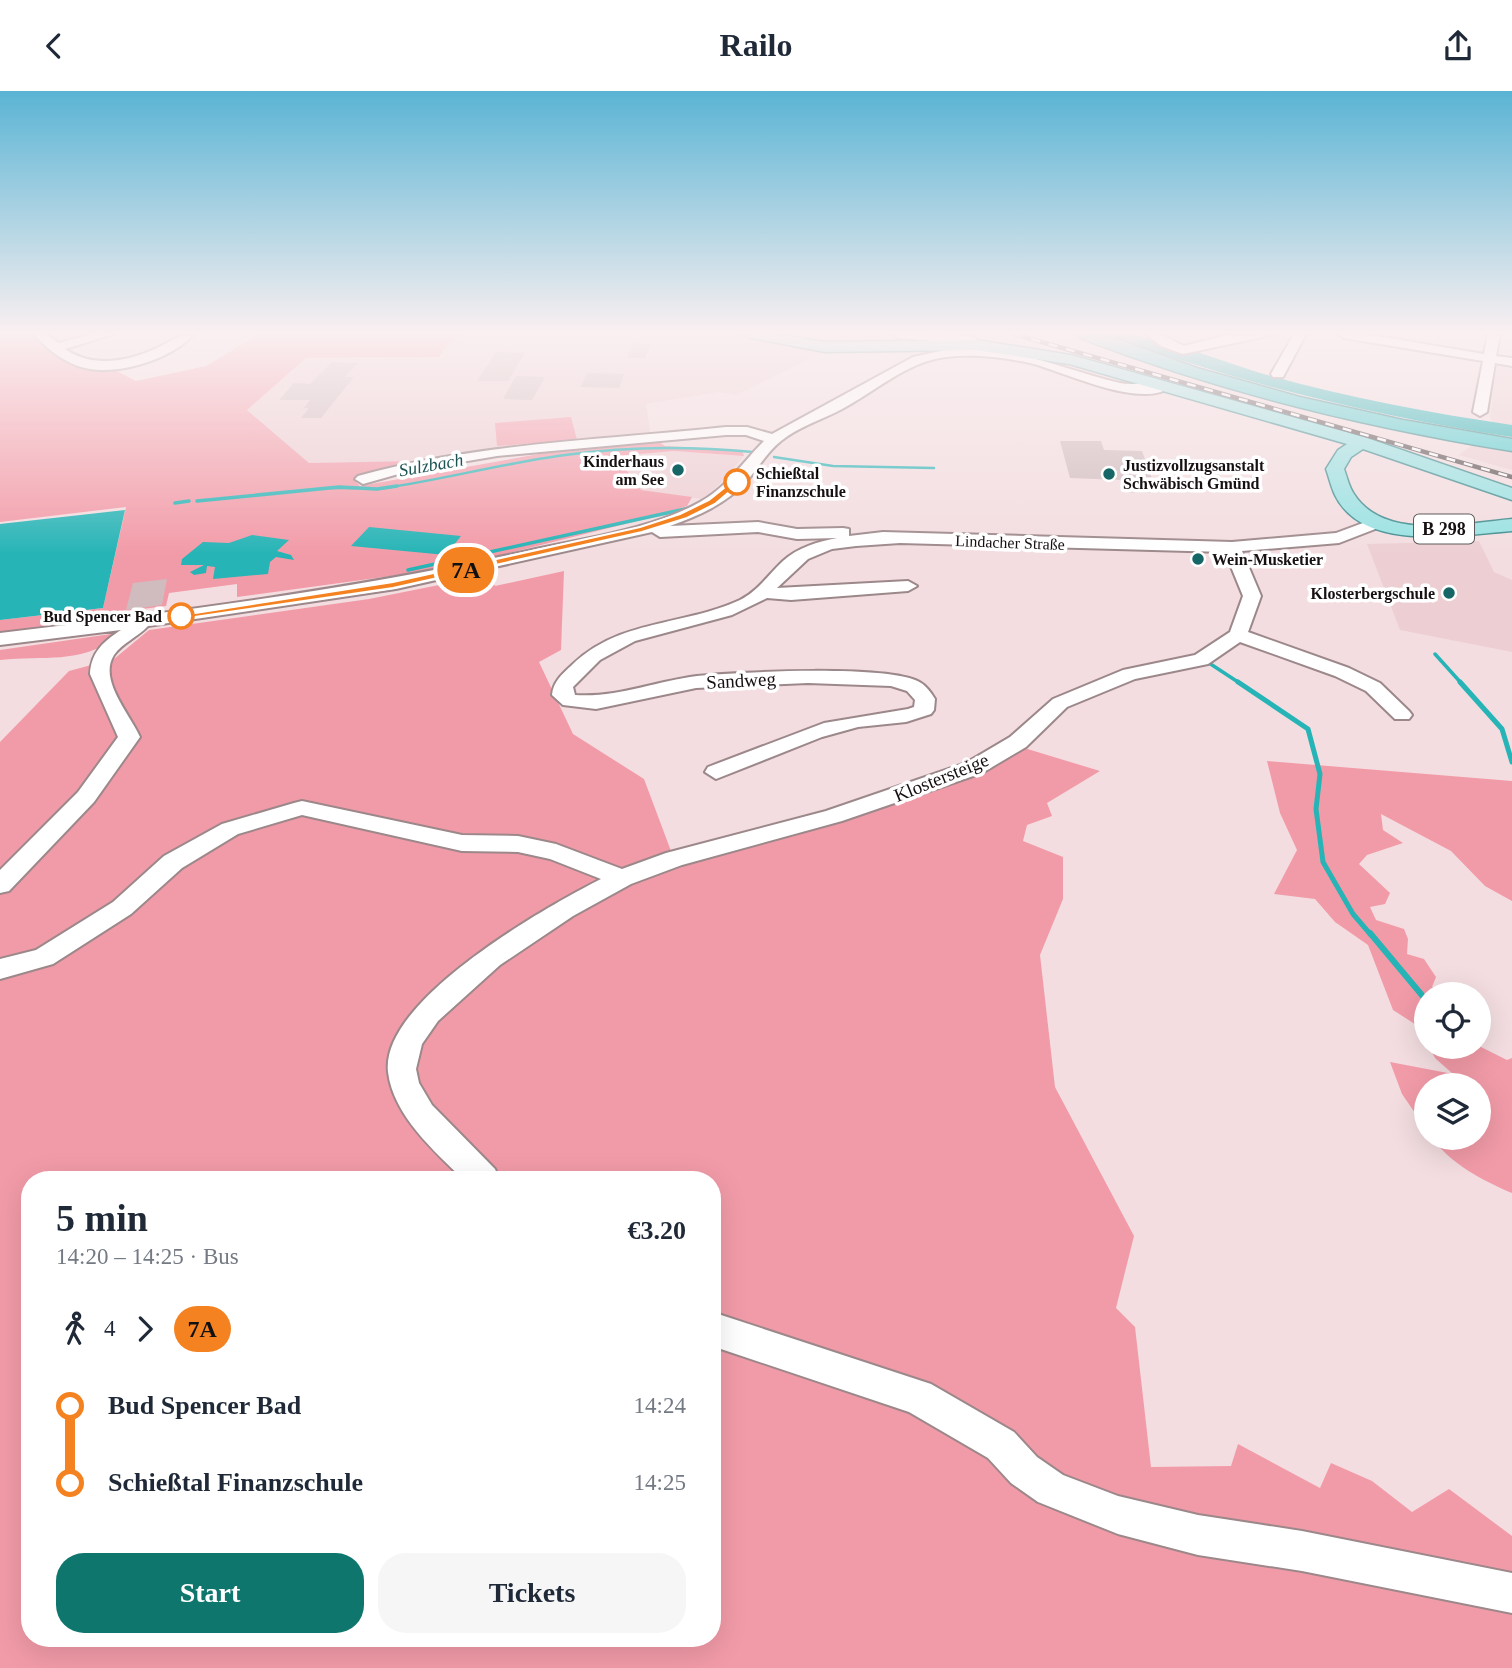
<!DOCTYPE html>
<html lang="en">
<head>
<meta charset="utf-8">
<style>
	:root { --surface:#fff; --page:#f6f6f7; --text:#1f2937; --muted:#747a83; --accent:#0f766e }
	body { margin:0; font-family:"Times New Roman",serif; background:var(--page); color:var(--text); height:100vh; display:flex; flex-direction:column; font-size:26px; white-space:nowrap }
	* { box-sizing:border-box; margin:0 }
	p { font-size:23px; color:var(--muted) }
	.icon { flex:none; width:38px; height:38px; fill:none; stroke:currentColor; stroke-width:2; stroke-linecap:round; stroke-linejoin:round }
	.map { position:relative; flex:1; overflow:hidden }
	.sheet { position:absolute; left:21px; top:1080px; width:700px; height:476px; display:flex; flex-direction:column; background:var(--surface); border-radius:28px; box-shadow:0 7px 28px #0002 }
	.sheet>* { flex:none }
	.badge { padding:0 14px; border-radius:23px; font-size:24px; line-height:46px }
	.tools { position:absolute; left:1414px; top:891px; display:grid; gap:14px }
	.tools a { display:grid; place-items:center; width:77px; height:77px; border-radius:50%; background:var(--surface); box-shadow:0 7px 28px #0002; font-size:35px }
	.map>.badge { position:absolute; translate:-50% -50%; box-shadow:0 0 0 4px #fff }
	.legs { display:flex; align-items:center; gap:10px; height:77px; padding:0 35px; font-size:23px }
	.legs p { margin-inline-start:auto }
	.summary { display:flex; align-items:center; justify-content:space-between; height:119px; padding:0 35px }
	h1 { font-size:38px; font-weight:700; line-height:52px }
	.cta { display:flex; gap:14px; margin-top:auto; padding:14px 35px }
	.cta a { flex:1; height:80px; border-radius:28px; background:var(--accent); color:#fff; font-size:28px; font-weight:700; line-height:80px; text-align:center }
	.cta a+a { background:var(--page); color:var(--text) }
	ul { padding:0 35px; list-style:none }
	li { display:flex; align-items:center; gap:24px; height:77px; font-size:26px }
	li i { display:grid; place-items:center; width:10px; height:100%; margin:0 9px; background:currentColor }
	li i::after { content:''; width:18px; height:18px; margin:-9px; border:5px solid; border-radius:50%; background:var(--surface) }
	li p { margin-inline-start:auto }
	li:first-child i { background:linear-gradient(#0000 50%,currentColor 0) }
	li:last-child i { background:linear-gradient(currentColor 50%,#0000 0) }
	header { display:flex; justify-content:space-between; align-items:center; height:91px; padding:0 35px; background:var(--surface); font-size:32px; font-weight:700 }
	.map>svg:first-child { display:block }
	.built { fill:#edcfd3 }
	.green { fill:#f29ba8; fill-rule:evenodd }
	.water { fill:#26b4b6 }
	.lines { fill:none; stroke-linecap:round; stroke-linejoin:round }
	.stream-far3 { stroke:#26b4b6; stroke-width:2.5 }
	.stream-far2 { stroke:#26b4b6; stroke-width:3.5 }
	.stream-far1 { stroke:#26b4b6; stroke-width:5 }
	.stream { stroke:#26b4b6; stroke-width:6 }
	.river { fill:#26b4b6; fill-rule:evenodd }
	.building { fill:#d0bbbe }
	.minor-casing { stroke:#9c888a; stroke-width:4 }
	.major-casing { stroke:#3f8c8e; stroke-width:3 }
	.highway-casing { stroke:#3f8c8e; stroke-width:3 }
	.minor { fill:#fff; fill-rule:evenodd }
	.major { fill:#98e2e3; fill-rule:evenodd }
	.highway { fill:#54cfd1; fill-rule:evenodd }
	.rail-casing { stroke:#5f5354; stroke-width:4.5 }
	.rail { stroke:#fff; stroke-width:2.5; stroke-dasharray:9; stroke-linecap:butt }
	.line-1 { fill:#f58220; stroke:#fff; stroke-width:2 }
	.poi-dot { fill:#176667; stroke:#fff; stroke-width:2.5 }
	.stop-1-dot { fill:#fff; stroke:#f58220; stroke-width:3.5 }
	.labels { text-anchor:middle; stroke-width:7; stroke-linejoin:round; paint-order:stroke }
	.far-poi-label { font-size:16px; font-weight:bold; fill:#171011; stroke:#fff; text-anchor:end }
	.far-stop-label { font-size:16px; font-weight:bold; fill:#171011; stroke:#fff; text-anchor:start }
	.far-street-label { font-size:16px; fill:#171011; stroke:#fff }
	.far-water-label { font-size:18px; font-style:italic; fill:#1c5354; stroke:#fff }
	.shield { fill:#fff; stroke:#5d5858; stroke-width:2 }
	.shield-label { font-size:18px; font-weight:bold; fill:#171011 }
	.street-label { font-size:19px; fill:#171011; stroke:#fff }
</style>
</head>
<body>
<header><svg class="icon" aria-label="back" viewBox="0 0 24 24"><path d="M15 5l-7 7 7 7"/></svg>Railo<svg class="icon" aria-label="share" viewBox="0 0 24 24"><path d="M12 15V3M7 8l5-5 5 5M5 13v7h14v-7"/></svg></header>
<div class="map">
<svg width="1512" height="1577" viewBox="0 0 1512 1577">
	<rect width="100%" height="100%" fill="#f3dde0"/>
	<path class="built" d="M466,243H745L771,251L826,260L736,304L719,301L646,313L651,346L414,370L309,372L247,319L306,267L379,268L448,253Z
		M1497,270L1512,272V335L1493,332L1490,326Z
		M1473,354L1512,359V379L1459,364Z
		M674,360L744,365L709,405L703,408L641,399L615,365Z
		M1479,450L1494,481L1512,489V561L1400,539L1367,453Z"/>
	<path class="green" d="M0,243H33L64,270L85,275H107L136,290L206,275L260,243H466L448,253L439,266L306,267L247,319L309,372L414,370L652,346L665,355L742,359L744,365L674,360L616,365L641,399L692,406L687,415L661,424L481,469L413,482L237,506V493L169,502L166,515L95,524L82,536L0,547V529L103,517L126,416L0,431ZM578,356L360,395L355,390L422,373Z
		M571,326L577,349L497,355L495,332Z
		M564,480L561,559L539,571L573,643L644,688L674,768L834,725L1014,654L1100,680L1047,712L1052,725L1027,734L1023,750L1063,766V808L1040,864L1055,996L1134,1145L1116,1217L1135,1236L1151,1376L1231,1375L1238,1353L1320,1397L1331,1372L1372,1390L1412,1421L1449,1398L1512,1445V1577H0V651L69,580L114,568L149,539L369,508L489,484L495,495ZM30,1088H712V1547H30Z
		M111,543L118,546C78,574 45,564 0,569V559Z
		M1267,670L1512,690V810L1485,795L1451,760L1381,723L1383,739L1403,752L1367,764L1359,773L1390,802L1385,813L1370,816L1376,829L1404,838L1408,848L1407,863L1424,868L1436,886L1432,896L1441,903H1426V949L1421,937L1393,919L1368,854L1335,831L1315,808L1274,803L1297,759L1280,722Z
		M1479,955L1507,969L1512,967V1102C1483,1090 1450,1072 1432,1047L1479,1046V994H1426V1038L1402,1003L1390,971L1453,983L1435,967L1429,956Z"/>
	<path class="water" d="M125,419L103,517L0,529V433Z
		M369,436L461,445L446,464L351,455Z
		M252,444L289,449L277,460L291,464L294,469L276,466L270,471L268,483L213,488L215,476L207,475L206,482L194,484L190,481L204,474H181L182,468L203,451L229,452Z"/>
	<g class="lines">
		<path class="stream-far3" d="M774,366L833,375L934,377
			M330,397H356
			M385,397C445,388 505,372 565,364C628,355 690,355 753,361"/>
		<path class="stream-far2" d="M197,410L339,396L377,398L397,395
			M175,412L189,410
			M408,479L694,416
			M1435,563L1462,593
			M1206,570L1241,593"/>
		<path class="stream-far1" d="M1238,591L1308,638L1320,683L1316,718L1323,771L1353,823L1371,844
			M1460,591L1502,638L1512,671"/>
		<path class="stream" d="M1370,842L1426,909"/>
		<path class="river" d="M1112,243C1160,243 1223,272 1271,285C1350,307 1431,322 1512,334V346C1376,325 1244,293 1114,247Z"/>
	</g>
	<path class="building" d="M633,252L651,253L645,267H627Z
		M496,261L525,262L508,290H477Z
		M332,271L358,272L345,286H354L321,327H301L309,317H304L310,309H279L294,292L310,293Z
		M587,282L624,283L619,297L581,296Z
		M516,285L545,286L532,309L503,308Z
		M1060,350H1101L1104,359L1142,360L1153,390L1146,389L1151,402L1124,401L1120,389L1070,387Z
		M167,488L162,514L126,519L133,492Z"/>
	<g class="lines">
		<defs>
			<path id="minor" d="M34,243H47L58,252L94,243H114L65,258C93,278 130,270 159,256C172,250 179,243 194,243C170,270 112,287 78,275C61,269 45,256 34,243Z
				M893,243C912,243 964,238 978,249L972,253L899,247Z
				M1146,243H1160L1184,255L1226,244L1277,243L1183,263L1161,255Z
				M1294,243H1306L1283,286H1273L1271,283Z
				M1338,243H1365L1484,263L1488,243H1500L1496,265L1512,267V275L1495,272L1487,321L1480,325L1473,321L1483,270L1344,247Z
				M978,258C1033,262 1069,280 1120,292C1133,295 1165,289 1172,295C1143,320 1063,280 1030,272C1002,266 973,263 946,266C906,271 876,300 842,318C822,329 799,335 781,350C767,361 758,377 747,390C726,413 698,425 670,435L758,431L797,438L843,437L849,438V445L883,441L1232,451L1336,442L1371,429H1383V435L1339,452L1242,460L1261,505L1248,541L1349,577L1380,592L1409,620L1412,624L1409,628H1395L1366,600L1335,585L1240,551L1208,573L1135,588L1067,616L1026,656L982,682L842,730L682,774L631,793L573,825L500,874L438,930L422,953L416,978L419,992L432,1014L495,1078L499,1088H463C435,1061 393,1024 388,981C380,909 546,816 601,788L550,768L518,761L462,760L302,724L238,743L182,777L131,823L53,873L0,888V868L36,859L113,811L164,765L222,733L294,712L302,710L462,744L518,745L556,753L622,778L666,762L826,720L966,672L1010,646L1053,608L1123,579L1195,564L1230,541L1243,505L1225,461L900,452L856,455L832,458L808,468L777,497L908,490L917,495L908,500L791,509L767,507L732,524L635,550L600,569L573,596L575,604C617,607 656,590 697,585C736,581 893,573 921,592C926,595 932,603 935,608L934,619L931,623L906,631L858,636L822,646L716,688L705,681L708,676L824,632L908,618L914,616L915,609L907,600L891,595L808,592L696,597L596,618L563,614L552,604C553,591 562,583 572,574C619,528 684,535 740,509C758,500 769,483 783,470C798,456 818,451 837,447L797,448L758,441L660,446L652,441L396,498L148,535C138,546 122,552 114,564C98,589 130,623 140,646L94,711L9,800L0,802V779L78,701L118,646L90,583C91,561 104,550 121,539L0,554V542C177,521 353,498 527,460C584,447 648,440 700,411C727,396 742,372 764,350L746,344H726L497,365L409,380L363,393L355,388L358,385C479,352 602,349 726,336H747L772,343L913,266L945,259Z
				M712,1221L931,1293L1014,1341L1037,1366L1063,1384L1118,1405L1198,1424L1302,1440L1512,1482V1522L1302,1480L1198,1464L1118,1443L1038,1411L1011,1392L988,1367L909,1321L712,1255Z"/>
			<path id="major" d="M744,243H776L825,251L976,249L1071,264L1367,347L1512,397V409L1363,358L1351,366L1344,378C1347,386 1349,396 1354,403C1384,451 1466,432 1512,428V440C1461,444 1363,462 1335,404C1331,396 1329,386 1326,378L1338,359L1347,353L1069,273L976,259L825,261L751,247Z"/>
			<path id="highway" d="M1077,243H1102L1197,277L1300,306L1403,329L1512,348V360C1364,336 1220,301 1080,247Z"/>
		</defs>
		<use href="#minor" class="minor-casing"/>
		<use href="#major" class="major-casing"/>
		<use href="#highway" class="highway-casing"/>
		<use href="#minor" class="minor"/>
		<use href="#major" class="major"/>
		<use href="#highway" class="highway"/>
		<defs>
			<path id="rail" d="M1014,243L1512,386"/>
		</defs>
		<use href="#rail" class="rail-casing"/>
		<use href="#rail" class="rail"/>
	</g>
	<linearGradient id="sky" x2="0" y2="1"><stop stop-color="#5ab4d4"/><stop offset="0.52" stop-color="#faf0f1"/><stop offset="1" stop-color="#faf0f1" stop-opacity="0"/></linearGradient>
	<rect width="1512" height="464" fill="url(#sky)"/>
	<path class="line-1" d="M734,389L741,391L715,413L687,427L642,441L393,497L181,528L176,525L393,491L640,436L680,423L709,409Z"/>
	<g class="poi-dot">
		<circle cx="678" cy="379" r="7"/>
		<circle cx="1109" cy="383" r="7"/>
		<circle cx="1198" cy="468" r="7"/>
		<circle cx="1449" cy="502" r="7"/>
	</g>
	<g class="stop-1-dot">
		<circle cx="737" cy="391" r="12"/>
		<circle cx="181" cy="525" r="12"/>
	</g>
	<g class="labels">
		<g class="far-poi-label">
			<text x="664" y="376">Kinderhaus<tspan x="664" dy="18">am See</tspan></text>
			<text x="1123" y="380" text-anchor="start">Justizvollzugsanstalt<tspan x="1123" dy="18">Schwäbisch Gmünd</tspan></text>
			<text x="1212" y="474" text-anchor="start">Wein-Musketier</text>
			<text x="1435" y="508">Klosterbergschule</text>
		</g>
		<g class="far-stop-label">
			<text x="756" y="388">Schießtal<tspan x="756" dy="18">Finanzschule</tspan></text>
			<text x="162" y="531" text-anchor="end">Bud Spencer Bad</text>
		</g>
		<g class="far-street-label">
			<text transform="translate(1010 451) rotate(2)" y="6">Lindacher Straße</text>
		</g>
		<g class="far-water-label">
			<text transform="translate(431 374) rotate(-10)" y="6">Sulzbach</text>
		</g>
		<rect class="shield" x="1414" y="423.5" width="60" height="29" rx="5"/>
		<g class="shield-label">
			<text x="1444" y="444">B 298</text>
		</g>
		<g class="street-label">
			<text transform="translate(741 589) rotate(-3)" y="7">Sandweg</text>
			<text transform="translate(941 686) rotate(-22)" y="7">Klostersteige</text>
		</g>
	</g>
</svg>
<div class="tools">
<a><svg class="icon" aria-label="locate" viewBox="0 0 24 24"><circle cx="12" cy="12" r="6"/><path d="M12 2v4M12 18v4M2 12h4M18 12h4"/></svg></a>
<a><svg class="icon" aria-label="layers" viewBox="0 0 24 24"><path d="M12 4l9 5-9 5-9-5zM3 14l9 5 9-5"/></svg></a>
</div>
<b class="badge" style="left:466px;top:479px;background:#f58220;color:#111">7A</b>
<section class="sheet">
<div class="summary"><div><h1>5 min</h1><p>14:20 – 14:25 · Bus</p></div><b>€3.20</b></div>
<div class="legs"><svg class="icon" aria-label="walk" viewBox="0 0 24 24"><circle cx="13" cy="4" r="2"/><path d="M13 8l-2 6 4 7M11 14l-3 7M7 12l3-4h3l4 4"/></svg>4<svg class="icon" aria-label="forward" viewBox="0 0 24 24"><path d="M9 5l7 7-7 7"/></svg><b class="badge" style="background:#f58220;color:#111">7A</b></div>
<ul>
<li><i style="color:#f58220"></i><b>Bud Spencer Bad</b><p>14:24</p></li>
<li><i style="color:#f58220"></i><b>Schießtal Finanzschule</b><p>14:25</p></li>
</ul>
<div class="cta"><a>Start</a><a>Tickets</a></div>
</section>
</div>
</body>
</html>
